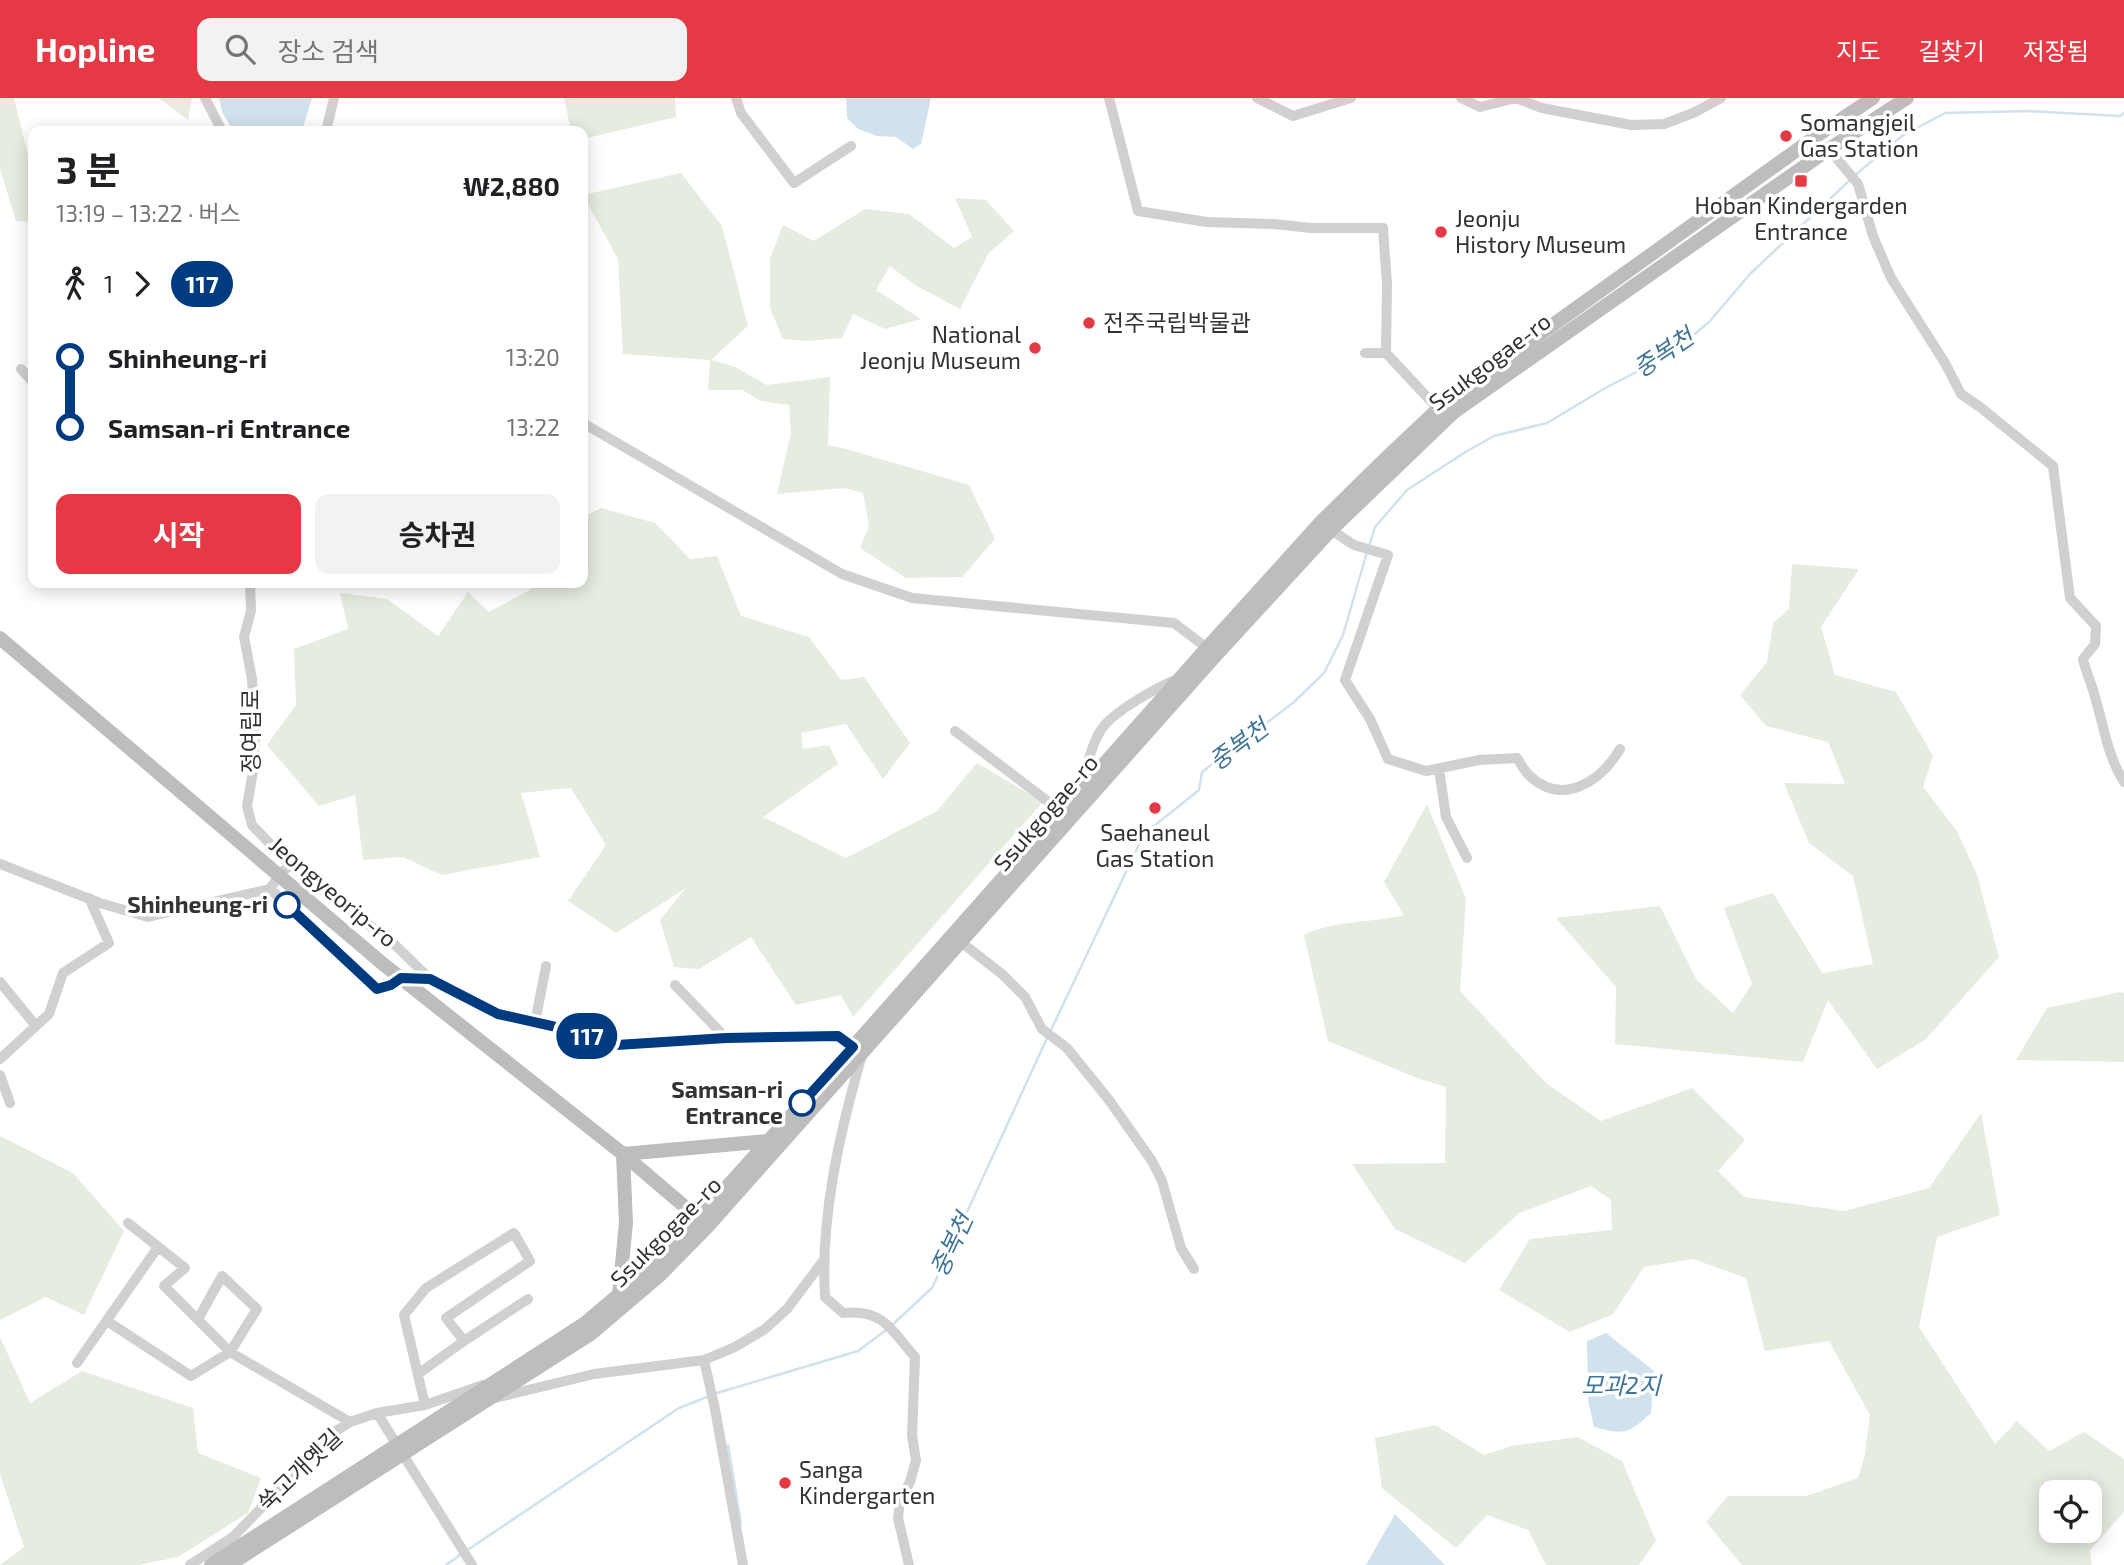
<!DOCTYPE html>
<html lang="ko">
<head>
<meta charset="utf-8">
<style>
	:root { --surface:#fff; --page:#f2f2f2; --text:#202124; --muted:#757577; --accent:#e63946 }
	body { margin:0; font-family:"Exo 2","Noto Sans KR",sans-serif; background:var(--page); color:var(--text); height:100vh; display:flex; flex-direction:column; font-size:26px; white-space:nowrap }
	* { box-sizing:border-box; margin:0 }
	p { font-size:23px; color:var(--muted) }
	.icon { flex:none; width:38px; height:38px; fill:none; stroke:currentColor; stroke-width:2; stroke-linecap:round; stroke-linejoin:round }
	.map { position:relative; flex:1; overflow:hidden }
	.details { position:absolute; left:28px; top:28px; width:560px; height:462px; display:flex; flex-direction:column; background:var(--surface); border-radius:14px; box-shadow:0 4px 18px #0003 }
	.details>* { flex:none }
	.badge { padding:0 14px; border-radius:23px; font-size:24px; line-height:46px }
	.controls { position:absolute; left:2039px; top:1382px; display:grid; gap:14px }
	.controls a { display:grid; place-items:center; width:63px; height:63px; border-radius:14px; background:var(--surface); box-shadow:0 4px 18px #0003; font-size:35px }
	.map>.badge { position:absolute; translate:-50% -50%; box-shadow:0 0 0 4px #fff }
	.legs { display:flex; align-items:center; gap:10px; height:77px; padding:0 28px; font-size:23px }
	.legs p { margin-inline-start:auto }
	.summary { display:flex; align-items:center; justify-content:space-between; height:119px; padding:0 28px }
	h1 { font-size:38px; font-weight:700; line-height:52px }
	.action { display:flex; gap:14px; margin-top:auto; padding:14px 28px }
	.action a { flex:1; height:80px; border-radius:14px; background:var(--accent); color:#fff; font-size:28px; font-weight:700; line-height:80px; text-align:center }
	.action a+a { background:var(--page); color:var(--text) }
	ul { padding:0 28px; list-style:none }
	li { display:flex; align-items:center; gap:24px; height:70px; font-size:26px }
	li i { display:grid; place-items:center; width:10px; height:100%; margin:0 9px; background:currentColor }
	li i::after { content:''; width:18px; height:18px; margin:-9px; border:5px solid; border-radius:50%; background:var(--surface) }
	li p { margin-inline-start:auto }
	li:first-child i { background:linear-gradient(#0000 50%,currentColor 0) }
	li:last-child i { background:linear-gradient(currentColor 50%,#0000 0) }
	header { display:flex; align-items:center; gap:42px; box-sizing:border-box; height:98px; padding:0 35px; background:var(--accent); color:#fff }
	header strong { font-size:33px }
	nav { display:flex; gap:38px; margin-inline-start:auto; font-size:24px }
	.search { width:490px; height:63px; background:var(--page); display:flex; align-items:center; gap:18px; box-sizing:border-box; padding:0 24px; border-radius:14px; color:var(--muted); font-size:26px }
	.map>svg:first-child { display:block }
	.green { fill:#e6ecdf; fill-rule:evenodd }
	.water { fill:#cfe2ee }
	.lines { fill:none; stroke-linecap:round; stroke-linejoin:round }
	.stream { stroke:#cfe2ee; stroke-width:2.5 }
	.street { stroke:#d0d0d0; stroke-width:10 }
	.secondary { stroke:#bdbdbd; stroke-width:14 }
	.line-1-casing { stroke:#fff; stroke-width:16 }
	.line-1 { stroke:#003b80; stroke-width:10 }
	.poi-dot { fill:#e63946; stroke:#fff; stroke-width:2.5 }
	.stop-1-dot { fill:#fff; stroke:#003b80; stroke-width:3.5 }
	.labels { text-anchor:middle; stroke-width:7; stroke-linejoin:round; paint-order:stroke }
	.poi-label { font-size:23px; fill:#333; stroke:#fff; text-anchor:start }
	.street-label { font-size:23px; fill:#333; stroke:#fff }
	.stop-label { font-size:23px; font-weight:bold; fill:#333; stroke:#fff; text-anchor:end }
	.water-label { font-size:24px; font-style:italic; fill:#3f7597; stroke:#fff }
</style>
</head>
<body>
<header>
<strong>Hopline</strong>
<div class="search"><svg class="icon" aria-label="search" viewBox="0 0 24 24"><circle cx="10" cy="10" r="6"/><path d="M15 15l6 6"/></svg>장소 검색</div>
<nav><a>지도</a><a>길찾기</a><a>저장됨</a></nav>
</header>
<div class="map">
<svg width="2124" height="1467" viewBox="0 0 2124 1467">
	<rect width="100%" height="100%" fill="#fff"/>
	<path class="green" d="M0,0H14L33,77V124L16,123L0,71Z
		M159,0H192L188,22Z
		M564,0H675L676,19L583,41V33H571Z
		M681,75L722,128L748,228L711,262L733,268L767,287L830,279L828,347L850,352L969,387L995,441L962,479L906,480L860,450L869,428L863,395L844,390L777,396L791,335L789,307L761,303L742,292H708L710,262L623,256L618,161L583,97Z
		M955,100L986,102L1014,133L988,156L960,211L915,187L890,168L876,192L921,221L885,231L853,216L842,240L806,243L783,241L770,210V161L783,127L814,143L865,111L909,116L954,150L972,139Z
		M601,410L655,425L690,461L717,458L741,518L809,539L841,582L864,579L910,645L883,681L846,626L801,635L803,651L829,647L838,666L763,719L846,760L937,713L977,665L1043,704L853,919L841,897L796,907L751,839L699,871L674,869L660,822L686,790L616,835L568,803L606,747L571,690L521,695L540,759L442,777L403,759L363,762L355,697L319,708L267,647L296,607L294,551L348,531L340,495L387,501L438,538L468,494L489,514L530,492L529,485H583V419Z
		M1792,466L1859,471L1821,529L1835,577L1896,594L1933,658L1923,689L1957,733L1977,777L1999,859L1925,942L1877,971L1828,902L1803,964L1615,946L1616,889L1556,820L1660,808L1696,881L1733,915L1752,886L1724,810L1773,795L1822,875L1873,866L1853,778L1809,745L1784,685L1845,686L1828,644L1766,628L1740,597L1767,564L1773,525L1789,511Z
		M1427,706L1466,801L1460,893L1547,986L1601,1023L1692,990L1745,1042L1718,1073L1744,1099L1845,1113L1929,1090L1981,1015L2000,1117L1937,1139L1919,1229L1995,1346L2017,1323L2049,1353L2084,1334L2124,1361V1414L2090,1452L2092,1467H1742L1706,1424L1728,1398H1806L1858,1380L1865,1357L1870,1317L1829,1243L1765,1253L1746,1180L1693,1161L1644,1169L1613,1216L1570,1234L1499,1192L1530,1141L1612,1132L1611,1102L1591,1088L1519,1115L1465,1165L1395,1131L1352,1066L1445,1065L1446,989L1417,980L1328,943L1304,837C1334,822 1371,825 1404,817L1384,784ZM2051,1395H2090V1433H2051Z
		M2120,894L2124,895V964L2016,962L2047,910Z
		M0,1038L73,1075L124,1133L84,1217L46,1199L0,1222Z
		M0,1239L30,1305L82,1273L193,1310L198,1355L261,1380L248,1415L178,1459L139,1467H0L24,1449L0,1376Z
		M1435,1327L1484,1357L1511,1348L1578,1339L1622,1363L1656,1443L1639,1467H1546L1528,1432L1487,1417L1456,1450L1382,1390L1375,1340Z"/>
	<path class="water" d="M219,0H312L302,33H234L222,14Z
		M846,0H931L921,46L913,51L896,39L877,38L858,31L847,20Z
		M1606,1235L1654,1273L1651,1315C1628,1336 1625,1337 1594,1329L1588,1303L1587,1243Z
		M1395,1416L1445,1467H1366Z"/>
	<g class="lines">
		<path class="stream" d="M1854,78L1902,38L1945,15L2029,13L2120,18L2124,15
			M1369,448L1375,429L1407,392L1467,353L1494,338L1547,325L1607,289L1668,258L1709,224L1750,176L1849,83
			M1051,932L1144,736L1199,692L1202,674L1294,604L1324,575L1343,537L1367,454
			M891,1228L932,1190L1048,938
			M717,1295L858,1253L886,1232
			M728,1347L741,1426
			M466,1453L679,1310L707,1299
			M446,1467L460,1457"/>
		<path class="street" d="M205,0L222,33
			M736,0L741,15L794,85L851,48
			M1109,0L1138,113L1207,124L1274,126L1311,130H1383L1387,186L1386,255
			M1257,0L1293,18L1351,0
			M1461,0L1480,9L1516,0L1542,10L1631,27L1664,26L1693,15L1721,0
			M326,33L334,0
			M1829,51L1858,86L1873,138L1891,180L1945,265L1961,296L1980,309L2053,368L2070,500L2096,528L2095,546L2083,561C2086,575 2092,586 2095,599C2104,628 2107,657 2124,684
			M1365,255H1386L1442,315
			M21,271L33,284
			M583,325L842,476L912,500L1174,525L1211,553
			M1331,432L1354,447L1388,457L1345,582L1370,621L1388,661L1426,673L1479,662L1517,660C1521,666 1525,674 1530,678C1563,709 1601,683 1620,651
			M250,485L251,513L244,539L252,581L255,638L253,674L247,708L252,727L290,767
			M955,633L1062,714
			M1439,671L1446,719L1467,760
			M1082,690C1087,671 1090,649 1101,632C1112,614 1159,588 1178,581
			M0,766L100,805L148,819L270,791L377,891L391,887L401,880L430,881
			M270,791L279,777L290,767L394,846L430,881L498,917L583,935L601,948L726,940L838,938L862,957C840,1033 820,1120 825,1199L843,1215C884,1211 891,1232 915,1259L912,1338L916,1362L910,1384L900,1402L898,1420L909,1467
			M962,845L1002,876L1025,899L1042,931L1067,950L1109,1002L1152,1063L1162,1083L1181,1150L1194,1171
			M0,884L36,928
			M675,887L726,940
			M535,925L546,868
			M0,961L49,916L63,875L109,845L89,800
			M0,977L10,1005
			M128,1125L185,1170L164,1188L230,1254L350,1324
			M107,1223L191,1278L230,1254L257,1211L222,1178L198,1221
			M704,1262L715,1311L743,1467
			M77,1265L158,1149
			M418,1276L464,1243L528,1201
			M495,1300L594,1276L704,1262L735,1249L765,1231L787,1211L823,1163
			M425,1307L404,1217L426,1190L514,1135L530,1163L446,1220L464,1243
			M377,1315L425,1307L483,1287
			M190,1467L233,1439L336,1333L350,1324L377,1315L472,1467"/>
		<path class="secondary" d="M0,540L383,866L623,1056L704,1125
			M619,1197L626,1125L623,1056L768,1043
			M211,1467L584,1226L650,1170L699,1120L853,949L1207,550L1321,424L1381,365L1438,311L1529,244L1818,37L1873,0
			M229,1467L592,1235L659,1178L708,1128L1216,557L1331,432L1454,314L1829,51L1907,0"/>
	</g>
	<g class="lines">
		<defs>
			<path id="line-1" d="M287,807L377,891L391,887L401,880L430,881L498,916L583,935L601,948L726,940L838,938L853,949L802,1005"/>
		</defs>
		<use href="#line-1" class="line-1-casing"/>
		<use href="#line-1" class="line-1"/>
	</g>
	<g class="poi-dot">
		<circle cx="1786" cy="38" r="7"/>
		<rect x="1794" y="76" width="14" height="14" rx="3.5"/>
		<circle cx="1441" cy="134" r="7"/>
		<circle cx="1089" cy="225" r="7"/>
		<circle cx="1035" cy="250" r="7"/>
		<circle cx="1155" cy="710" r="7"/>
		<circle cx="785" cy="1385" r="7"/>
	</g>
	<g class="stop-1-dot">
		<circle cx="287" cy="807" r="12"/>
		<circle cx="802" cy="1005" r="12"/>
	</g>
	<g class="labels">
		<g class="poi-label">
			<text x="1800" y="33">Somangjeil<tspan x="1800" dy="26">Gas Station</tspan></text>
			<text x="1801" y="116" text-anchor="middle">Hoban Kindergarden<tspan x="1801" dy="26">Entrance</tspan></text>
			<text x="1455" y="129">Jeonju<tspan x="1455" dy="26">History Museum</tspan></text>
			<text x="1103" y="233">전주국립박물관</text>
			<text x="1021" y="245" text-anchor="end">National<tspan x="1021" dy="26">Jeonju Museum</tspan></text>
			<text x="1155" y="743" text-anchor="middle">Saehaneul<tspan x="1155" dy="26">Gas Station</tspan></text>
			<text x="799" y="1380">Sanga<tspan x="799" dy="26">Kindergarten</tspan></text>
		</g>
		<g class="street-label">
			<text transform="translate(1490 264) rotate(-37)" y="8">Ssukgogae-ro</text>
			<text transform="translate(251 633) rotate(-90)" y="8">정여립로</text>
			<text transform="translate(1046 715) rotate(-49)" y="8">Ssukgogae-ro</text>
			<text transform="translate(333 794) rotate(40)" y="8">Jeongyeorip-ro</text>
			<text transform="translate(666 1134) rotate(-45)" y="8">Ssukgogae-ro</text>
			<text transform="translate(300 1372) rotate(-44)" y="8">쑥고개옛길</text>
		</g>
		<g class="stop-label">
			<text x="268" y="815">Shinheung-ri</text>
			<text x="783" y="1000">Samsan-ri<tspan x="783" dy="26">Entrance</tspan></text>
		</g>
		<g class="water-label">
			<text transform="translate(1664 255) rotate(-34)" y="8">중복천</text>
			<text transform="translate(1239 647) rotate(-37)" y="8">중복천</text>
			<text transform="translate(952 1147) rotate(-65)" y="8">중복천</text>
			<text x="1621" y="1296">모과2지</text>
		</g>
	</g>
</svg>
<div class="controls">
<a><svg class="icon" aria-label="locate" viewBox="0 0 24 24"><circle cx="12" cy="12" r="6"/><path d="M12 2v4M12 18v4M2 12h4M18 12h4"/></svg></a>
</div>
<b class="badge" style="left:587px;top:938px;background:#003b80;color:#fff">117</b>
<section class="details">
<div class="summary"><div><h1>3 분</h1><p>13:19 – 13:22 · 버스</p></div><b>₩2,880</b></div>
<div class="legs"><svg class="icon" aria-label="walk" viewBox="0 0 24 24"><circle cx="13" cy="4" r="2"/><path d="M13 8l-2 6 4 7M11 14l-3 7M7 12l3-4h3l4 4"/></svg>1<svg class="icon" aria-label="forward" viewBox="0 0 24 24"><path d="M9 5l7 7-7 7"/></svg><b class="badge" style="background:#003b80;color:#fff">117</b></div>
<ul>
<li><i style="color:#003b80"></i><b>Shinheung-ri</b><p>13:20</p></li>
<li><i style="color:#003b80"></i><b>Samsan-ri Entrance</b><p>13:22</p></li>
</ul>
<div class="action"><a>시작</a><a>승차권</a></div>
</section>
</div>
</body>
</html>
